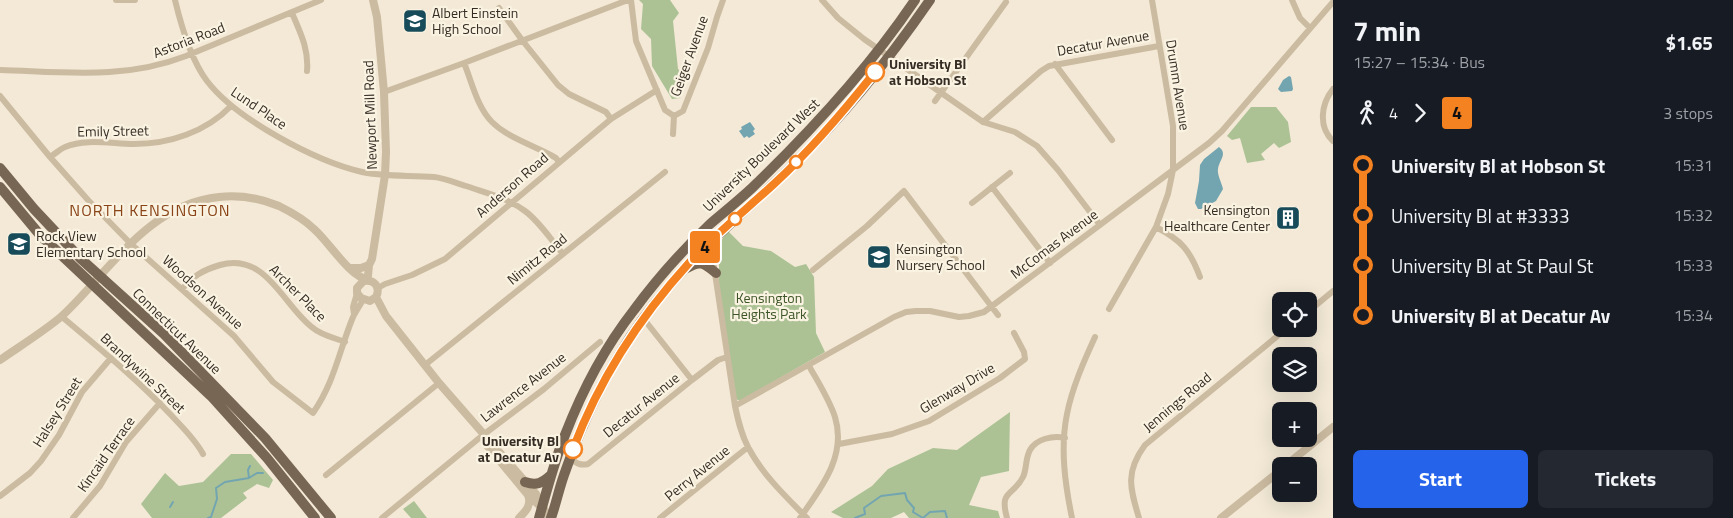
<!DOCTYPE html>
<html lang="en">
<head>
<meta charset="utf-8">
<style>
	:root { --surface:#171b24; --page:#242831; --text:#f1f3f6; --muted:#9ea1a6; --accent:#2563eb }
	body { margin:0; font-family:"Titillium Web",sans-serif; background:var(--page); color:var(--text); height:100vh; display:flex; flex-direction:column; font-size:19px; white-space:nowrap }
	* { box-sizing:border-box; margin:0 }
	p { font-size:16px; color:var(--muted) }
	.icon { flex:none; width:28px; height:28px; fill:none; stroke:currentColor; stroke-width:2; stroke-linecap:round; stroke-linejoin:round }
	.map { position:relative; flex:1; overflow:hidden }
	.side { display:flex; flex-direction:column; background:var(--surface); width:400px }
	.side>* { flex:none }
	.badge { padding:0 10px; border-radius:4px; font-size:18px; line-height:32px }
	.fabs { position:absolute; left:1272px; top:292px; display:grid; gap:10px }
	.fabs a { display:grid; place-items:center; width:45px; height:45px; border-radius:8px; background:var(--surface); box-shadow:0 5px 20px #0002; font-size:25px }
	.map>.badge { position:absolute; translate:-50% -50%; box-shadow:0 0 0 2px #fff }
	.legs { display:flex; align-items:center; gap:8px; height:55px; padding:0 20px; font-size:16px }
	.legs p { margin-inline-start:auto }
	.summary { display:flex; align-items:center; justify-content:space-between; height:85px; padding:0 20px }
	h1 { font-size:28px; font-weight:700; line-height:38px }
	.primary-button { display:flex; gap:10px; margin-top:auto; padding:10px 20px }
	.primary-button a { flex:1; height:58px; border-radius:8px; background:var(--accent); color:#fff; font-size:20px; font-weight:700; line-height:58px; text-align:center }
	.primary-button a+a { background:var(--page); color:var(--text) }
	ul { padding:0 20px; list-style:none }
	li { display:flex; align-items:center; gap:18px; height:50px; font-size:19px }
	li i { display:grid; place-items:center; width:8px; height:100%; margin:0 6px; background:currentColor }
	li i::after { content:''; width:12px; height:12px; margin:-6px; border:4px solid; border-radius:50%; background:var(--surface) }
	li p { margin-inline-start:auto }
	li:first-child i { background:linear-gradient(#0000 50%,currentColor 0) }
	li:last-child i { background:linear-gradient(currentColor 50%,#0000 0) }
	main { display:flex; flex:1; min-height:0 }
	.map>svg:first-child { display:block }
	.green { fill:#acc295 }
	.water { fill:#73a5b1 }
	.lines { fill:none; stroke-linecap:round; stroke-linejoin:round }
	.stream { stroke:#73a5b1; stroke-width:2 }
	.minor { stroke:#cbbba1; stroke-width:6 }
	.tertiary { stroke:#cbbba1; stroke-width:8 }
	.primary { stroke:#786654; stroke-width:10 }
	.line-1-casing { stroke:#fff; stroke-width:11 }
	.line-1 { stroke:#f58220; stroke-width:8 }
	.stop-1-dot { fill:#fff; stroke:#f58220; stroke-width:2.5 }
	.labels { text-anchor:middle; stroke-width:4.5; stroke-linejoin:round; paint-order:stroke }
	.poi-label { font-size:14px; fill:#352c24; stroke:#faf3e2; text-anchor:start }
	.street-label { font-size:14px; fill:#352c24; stroke:#faf3e2 }
	.stop-label { font-size:14px; font-weight:bold; fill:#352c24; stroke:#faf3e2; text-anchor:start }
	.park-label { font-size:14px; fill:#3d5526; stroke:#faf3e2 }
	.quarter-label { font-size:16px; letter-spacing:1px; fill:#894418; stroke:#faf3e2 }
</style>
</head>
<body>
<main>
<div class="map">
<svg width="1333" height="518" viewBox="0 0 1333 518">
	<rect width="100%" height="100%" fill="#f3e9d6"/>
	<path class="green" d="M639,0H670L679,13L673,21L678,69L686,76L680,98L672,99L652,66L651,39L641,29L643,4Z
		M1251,107H1276L1288,122L1291,142L1279,148L1274,143L1261,154L1265,160L1247,163L1240,138L1232,140L1227,136Z
		M728,231L743,246L771,251L795,267L806,264L814,277L816,333L825,352L740,401L736,399L719,286V244Z
		M1010,412L1009,471L981,477L969,505L998,511L1000,518H909L904,512L891,518H843L831,512L872,486L888,469L933,448L957,450Z
		M231,454H251L273,480L269,488L257,484L243,493L247,498L221,518H152L141,504L165,473L179,486L203,482Z
		M414,501L427,518H411L403,509Z"/>
	<path class="water" d="M1289,76L1291,77L1293,89L1292,91L1281,92L1278,89L1283,80Z
		M750,122L755,129L753,131L755,134L749,138L747,136L744,138L739,131L742,129L741,127Z
		M1219,147C1228,154 1219,160 1218,169C1217,175 1222,183 1223,189L1216,201L1201,209H1198L1195,203L1199,181L1200,165L1204,159Z"/>
	<g class="lines">
		<path class="stream" d="M249,478L257,473H263
			M170,507L173,502
			M208,518L211,517L217,499L216,488L225,482L249,478L248,470L250,466
			M855,518L865,514L864,508L881,496L905,493L907,500L914,508L913,512L923,518L930,512L945,511L947,518"/>
		<path class="minor" d="M116,0H135
			M175,0C181,25 191,60 207,81C236,119 315,161 362,172C385,177 410,175 434,177C444,178 456,183 466,186C486,193 508,198 525,211C540,222 551,240 563,254
			M631,0L636,41L665,110L674,116
			M822,0L838,18L864,39L983,122L1015,132L1037,146L1058,170L1100,225
			M1292,0L1300,18L1310,28
			M499,8L522,40L558,85L569,94L606,112L611,119
			M292,13C300,32 309,49 307,71
			M464,63C472,82 477,107 492,122C509,139 536,146 556,158L559,162
			M1055,64L1112,140
			M0,70C65,72 124,80 186,56L321,0
			M1333,89C1321,104 1318,127 1333,141
			M384,92L464,63L628,0
			M0,96L50,157L88,200L131,244L234,336L273,382L313,413C335,381 339,351 353,317C356,311 360,305 363,300
			M935,101L1006,2
			M674,116L683,111L708,48L717,17L723,0
			M983,122L1041,71L1049,66L1159,46
			M673,134L674,116
			M50,157C55,154 60,149 65,147C86,138 112,144 134,144C169,144 206,132 231,106
			M992,187L1050,263
			M972,203L1010,173
			M708,227L735,406C738,420 741,434 748,447C762,474 786,497 807,518
			M1156,227C1181,240 1190,250 1200,277
			M813,270L867,226L904,191L998,315
			M378,288L385,284L412,275L445,259L611,119L657,90
			M182,289C193,276 203,270 220,265C267,252 283,306 313,328C321,335 335,338 345,342
			M1109,309L1156,227L1168,194L1173,170V126L1152,0
			M1309,311L1333,291
			M354,314L353,307L357,293
			M61,316C99,348 137,379 171,415C183,428 195,439 203,454
			M643,318L692,380
			M425,365L665,172
			M735,406L894,317L906,312L916,311H930L959,317L969,316L984,312L992,306L1209,143L1222,131L1333,2
			M839,444L892,434L929,421L1000,378L1025,359L1024,352L1014,333
			M570,458C576,463 580,466 588,464L692,380L718,360L727,357
			M326,475L439,383
			M0,496L30,473L41,461L59,435L82,392L111,358
			M73,518L100,486L126,442L160,403
			M382,518L483,435L544,389L600,342
			M660,518L748,447
			M800,518C821,488 847,456 835,417C829,399 818,382 809,366
			M1007,518C999,489 1013,497 1023,477C1027,469 1025,459 1030,450C1036,439 1053,435 1065,438
			M1072,518C1065,484 1060,448 1067,414C1072,388 1084,361 1095,337
			M1139,518C1130,488 1125,472 1145,445L1286,329"/>
		<path class="tertiary" d="M350,268H361L369,265
			M364,281C374,279 381,287 376,297L370,301L361,298L357,293V288L368,276L369,265L372,259L385,175L386,152L384,92L377,17L373,0
			M376,297L386,316L439,383L536,494L549,518
			M0,360C20,346 43,332 62,316C110,271 148,204 219,197C239,195 260,198 279,206C291,212 304,219 314,229C330,243 348,275 368,280
			M483,435L485,443L528,495L540,506
			M1285,466L1333,427
			M519,518C526,511 532,505 528,495
			M1221,518L1281,470"/>
		<path class="primary" d="M0,168L34,209L81,259L164,334L265,438L331,518
			M0,187L40,235L211,396L267,458L315,518
			M687,268C700,260 704,263 716,273
			M525,482C537,486 542,483 551,475
			M539,518C547,490 554,462 565,435C582,391 605,347 634,310C656,280 682,251 709,225C723,213 738,201 752,188C810,132 870,67 915,0
			M551,518C556,504 559,489 564,475C583,420 608,367 642,320C684,261 741,216 792,166C843,117 890,58 930,0"/>
	</g>
	<g class="lines">
		<defs>
			<path id="line-1" d="M573,449C599,380 639,318 689,263C715,234 747,209 775,183C812,149 844,111 875,72"/>
		</defs>
		<use href="#line-1" class="line-1-casing"/>
		<use href="#line-1" class="line-1"/>
	</g>
	<defs>
		<symbol id="school-square" viewBox="-11 -11 22 22"><rect x="-9" y="-9" width="18" height="18" rx="4" fill="#174b59" stroke="#faf3e2"/><path d="M0-5L7-2L0 1L-7-2ZM-4 1L0 2.5L4 1V4Q0 6-4 4Z" fill="#fff"/></symbol>
		<symbol id="building-square" viewBox="-11 -11 22 22"><rect x="-9" y="-9" width="18" height="18" rx="4" fill="#174b59" stroke="#faf3e2"/><path d="M-4-6H4V6H1V3H-1V6H-4ZM-2.5-4.3h1.7v1.8h-1.7ZM.8-4.3h1.7v1.8H.8ZM-2.5-1h1.7V.8h-1.7ZM.8-1h1.7V.8H.8Z" fill="#fff"/></symbol>
	</defs>
	<g fill-rule="evenodd">
		<use href="#school-square" x="401" y="7" width="28" height="28"/>
		<use href="#building-square" x="1274" y="204" width="28" height="28"/>
		<use href="#school-square" x="5" y="230" width="28" height="28"/>
		<use href="#school-square" x="865" y="243" width="28" height="28"/>
	</g>
	<g class="stop-1-dot">
		<circle cx="875" cy="72" r="9"/>
		<circle cx="796" cy="162" r="6"/>
		<circle cx="735" cy="219" r="6"/>
		<circle cx="573" cy="449" r="9"/>
	</g>
	<g class="labels">
		<g class="poi-label">
			<text x="432" y="18">Albert Einstein<tspan x="432" dy="16">High School</tspan></text>
			<text x="1270" y="215" text-anchor="end">Kensington<tspan x="1270" dy="16">Healthcare Center</tspan></text>
			<text x="36" y="241">Rock View<tspan x="36" dy="16">Elementary School</tspan></text>
			<text x="896" y="254">Kensington<tspan x="896" dy="16">Nursery School</tspan></text>
		</g>
		<g class="street-label">
			<text transform="translate(189 40) rotate(-21)" y="5">Astoria Road</text>
			<text transform="translate(1103 43) rotate(-10)" y="5">Decatur Avenue</text>
			<text transform="translate(689 56) rotate(-70)" y="5">Geiger Avenue</text>
			<text transform="translate(1178 85) rotate(81)" y="5">Drumm Avenue</text>
			<text transform="translate(259 108) rotate(34)" y="5">Lund Place</text>
			<text transform="translate(370 115) rotate(-92)" y="5">Newport Mill Road</text>
			<text transform="translate(113 131) rotate(-1)" y="5">Emily Street</text>
			<text transform="translate(761 155) rotate(-44)" y="5">University Boulevard West</text>
			<text transform="translate(512 185) rotate(-41)" y="5">Anderson Road</text>
			<text transform="translate(1054 244) rotate(-37)" y="5">McComas Avenue</text>
			<text transform="translate(537 259) rotate(-39)" y="5">Nimitz Road</text>
			<text transform="translate(203 292) rotate(42)" y="5">Woodson Avenue</text>
			<text transform="translate(298 293) rotate(45)" y="5">Archer Place</text>
			<text transform="translate(177 331) rotate(44)" y="5">Connecticut Avenue</text>
			<text transform="translate(143 373) rotate(43)" y="5">Brandywine Street</text>
			<text transform="translate(523 387) rotate(-38)" y="5">Lawrence Avenue</text>
			<text transform="translate(957 388) rotate(-31)" y="5">Glenway Drive</text>
			<text transform="translate(1177 402) rotate(-40)" y="5">Jennings Road</text>
			<text transform="translate(641 405) rotate(-39)" y="5">Decatur Avenue</text>
			<text transform="translate(57 412) rotate(-58)" y="5">Halsey Street</text>
			<text transform="translate(106 454) rotate(-55)" y="5">Kincaid Terrace</text>
			<text transform="translate(697 473) rotate(-39)" y="5">Perry Avenue</text>
		</g>
		<g class="stop-label">
			<text x="889" y="69">University Bl<tspan x="889" dy="16">at Hobson St</tspan></text>
			<text x="559" y="446" text-anchor="end">University Bl<tspan x="559" dy="16">at Decatur Av</tspan></text>
		</g>
		<g class="park-label">
			<text x="769" y="303">Kensington<tspan x="769" dy="16">Heights Park</tspan></text>
		</g>
		<g class="quarter-label">
			<text x="150" y="216">NORTH KENSINGTON</text>
		</g>
	</g>
</svg>
<div class="fabs">
<a><svg class="icon" aria-label="locate" viewBox="0 0 24 24"><circle cx="12" cy="12" r="6"/><path d="M12 2v4M12 18v4M2 12h4M18 12h4"/></svg></a>
<a><svg class="icon" aria-label="layers" viewBox="0 0 24 24"><path d="M12 4l9 5-9 5-9-5zM3 14l9 5 9-5"/></svg></a>
<a>+</a>
<a>−</a>
</div>
<b class="badge" style="left:705px;top:247px;background:#f58220;color:#111">4</b>
</div>
<section class="side">
<div class="summary"><div><h1>7 min</h1><p>15:27 – 15:34 · Bus</p></div><b>$1.65</b></div>
<div class="legs"><svg class="icon" aria-label="walk" viewBox="0 0 24 24"><circle cx="13" cy="4" r="2"/><path d="M13 8l-2 6 4 7M11 14l-3 7M7 12l3-4h3l4 4"/></svg>4<svg class="icon" aria-label="forward" viewBox="0 0 24 24"><path d="M9 5l7 7-7 7"/></svg><b class="badge" style="background:#f58220;color:#111">4</b><p>3 stops</p></div>
<ul>
<li><i style="color:#f58220"></i><b>University Bl at Hobson St</b><p>15:31</p></li>
<li><i style="color:#f58220"></i><span>University Bl at #3333</span><p>15:32</p></li>
<li><i style="color:#f58220"></i><span>University Bl at St Paul St</span><p>15:33</p></li>
<li><i style="color:#f58220"></i><b>University Bl at Decatur Av</b><p>15:34</p></li>
</ul>
<div class="primary-button"><a>Start</a><a>Tickets</a></div>
</section>
</main>
</body>
</html>
